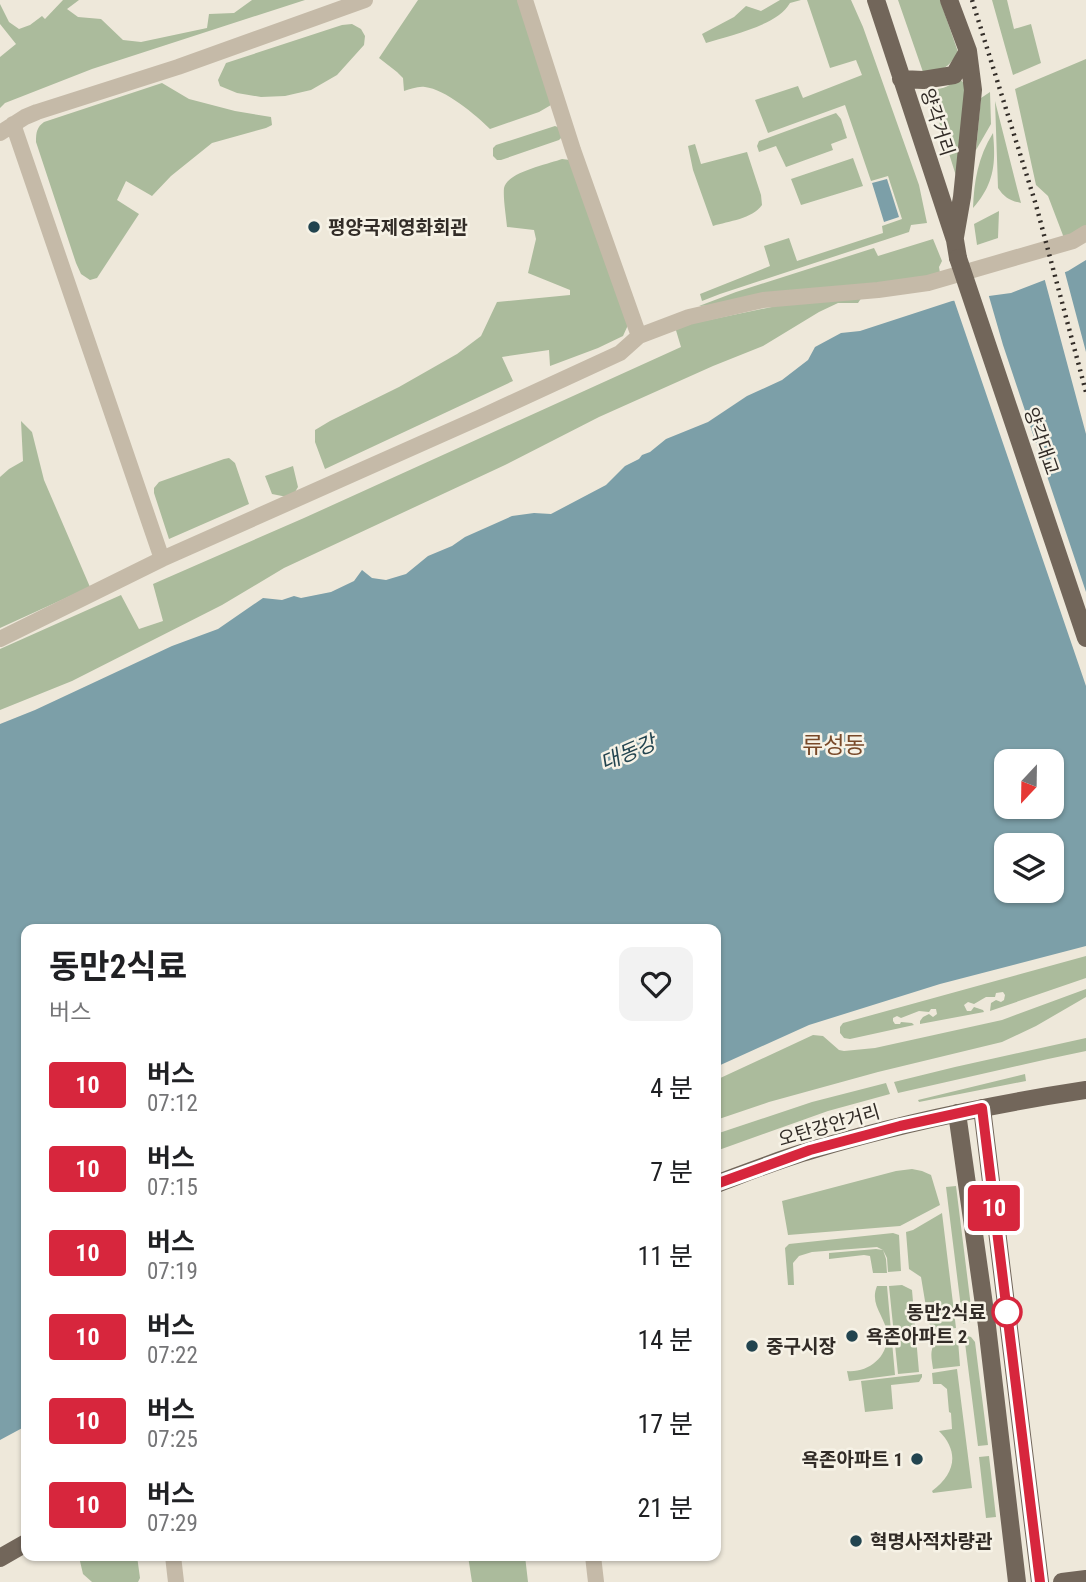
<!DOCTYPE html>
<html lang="ko">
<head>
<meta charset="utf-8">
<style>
	:root { --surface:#fff; --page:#f2f2f2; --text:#202124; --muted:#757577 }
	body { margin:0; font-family:"Roboto Condensed","Noto Sans KR",sans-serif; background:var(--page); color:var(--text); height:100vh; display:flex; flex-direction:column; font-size:26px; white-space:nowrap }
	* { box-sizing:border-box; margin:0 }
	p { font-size:23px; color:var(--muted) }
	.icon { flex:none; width:38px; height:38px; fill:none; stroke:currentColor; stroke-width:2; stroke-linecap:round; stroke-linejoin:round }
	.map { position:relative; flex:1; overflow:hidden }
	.side { position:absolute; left:21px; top:924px; width:700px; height:637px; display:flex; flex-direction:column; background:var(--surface); border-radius:14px; box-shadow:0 2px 5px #0004 }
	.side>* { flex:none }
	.badge { padding:0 14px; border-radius:5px; font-size:24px; line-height:46px }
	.needle { width:46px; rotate:202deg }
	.tools { position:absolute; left:994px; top:749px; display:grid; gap:14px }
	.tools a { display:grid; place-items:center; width:70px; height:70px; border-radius:14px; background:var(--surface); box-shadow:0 2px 5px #0004; font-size:35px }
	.map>.badge { position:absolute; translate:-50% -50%; box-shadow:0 0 0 4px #fff }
	.round { display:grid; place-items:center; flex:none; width:74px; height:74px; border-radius:14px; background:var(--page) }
	.overview { display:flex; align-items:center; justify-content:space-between; height:119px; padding:0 28px }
	h1 { font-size:33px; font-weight:700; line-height:52px }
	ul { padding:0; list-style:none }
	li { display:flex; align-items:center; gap:21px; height:84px; padding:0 28px }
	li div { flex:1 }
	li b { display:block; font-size:26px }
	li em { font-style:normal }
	li .badge { min-width:77px; font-weight:700; text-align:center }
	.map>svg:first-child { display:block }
	.green { fill:#abbb9c }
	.water { fill:#7c9fa8; fill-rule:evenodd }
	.pier { fill:#eee8da }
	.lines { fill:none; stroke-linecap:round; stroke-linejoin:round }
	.minor { stroke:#c5baa8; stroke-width:16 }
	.major { stroke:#72665a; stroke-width:18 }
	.rail { stroke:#322c27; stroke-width:4.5; stroke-dasharray:2 5; stroke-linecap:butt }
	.major-bridge { stroke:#72665a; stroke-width:18 }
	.line-casing { stroke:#fff; stroke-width:16 }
	.line { stroke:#d7263d; stroke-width:10 }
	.poi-dot { fill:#22444f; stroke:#f6f2e6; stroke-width:2.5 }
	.stop-dot { fill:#fff; stroke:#d7263d; stroke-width:3.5 }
	.labels { text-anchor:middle; stroke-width:5; stroke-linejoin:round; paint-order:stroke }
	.street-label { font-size:19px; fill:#322c27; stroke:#f6f2e6 }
	.poi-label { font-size:19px; font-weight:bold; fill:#322c27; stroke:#f6f2e6; text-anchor:start }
	.stop-label { font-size:19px; font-weight:bold; fill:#322c27; stroke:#f6f2e6; text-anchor:end }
	.water-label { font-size:21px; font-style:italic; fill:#22444f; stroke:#f6f2e6 }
	.quarter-label { font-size:23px; fill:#784929; stroke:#f6f2e6 }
</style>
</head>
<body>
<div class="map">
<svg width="1086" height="1582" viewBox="0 0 1086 1582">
	<rect width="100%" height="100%" fill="#eee8da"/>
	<path class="green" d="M63,0H79L67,9L78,17L101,19L123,40L141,42L207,28L209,14L234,13L252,0H305L92,69L5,103L0,108V57L16,44L0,24V4L9,22L19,29L30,25L42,16L45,19Z
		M418,0H519L551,105L539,112L490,129C476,115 445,89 425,87C418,86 411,89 404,91L403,78L397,72L379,58Z
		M780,0H801L790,3C777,26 730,35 706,43L702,34L734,17L746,6L761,11Z
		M807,0H851L863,27L919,185L927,223L911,225L909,232L720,294L702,301L700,294L770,266L764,246L789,238L797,261L883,233L882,226L902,219L888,176L871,181L845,105L768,133L755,100L798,86L803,98L862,75L856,60L830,68Z
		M898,0H940L958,52C947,70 943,70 923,72Z
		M992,0H1007L1014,29L1031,24L1041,63L1013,75Z
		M352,24L361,29L365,36L364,45L337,75L311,90L285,96L261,97L237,93L220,86L218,80L226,63L342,25Z
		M1086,59V229L1064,238L1048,196L1036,185L1015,89Z
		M956,80H961L965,85L957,179L929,90C940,89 948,88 956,80Z
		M162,83L189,99L235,111L271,117L272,125L266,128L212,143L171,176L152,196L126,181L117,200L139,214L97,278L90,280L81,274L76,263L36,142C36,132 37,127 44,122Z
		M990,92L991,124L976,150L981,98Z
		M995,101L1017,188L1021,203C1010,201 1004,197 998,188Z
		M836,113L841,119L847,138L831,144L833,150L786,167L776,146L759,152L757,146L759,141Z
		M555,126L560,128L562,137L559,140L501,160H497L493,156V148L496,145Z
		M993,133C996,164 994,184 973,208C974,181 978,157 993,133Z
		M695,144L701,164L747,152L761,195L762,205C752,219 729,221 713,226L693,170L688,146Z
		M853,158L863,186L801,205L791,179Z
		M562,159L570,160L628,325L623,336L598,348L550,366L549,350L502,357L513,381L325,469L315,442V430L330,421L399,387L457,354L481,336L497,302L570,295V290L528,273L536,239L534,230L507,227C506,216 503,198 504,188C507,172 549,164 562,159Z
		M999,211L998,238L977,245L974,224Z
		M933,239L942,261L939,267L940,273L922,281L717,305L699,306L736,292L874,248L878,256Z
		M862,297L858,303H838L819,312L763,346L713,366L599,417L505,465L284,568L222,605L72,681L0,710V649L121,595L139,629L163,621L153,584L304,518L681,347L675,327L796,302Z
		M21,421L32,432L44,480L90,587L0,628V477L9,469L23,461Z
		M229,458L235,463L249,504L169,539L154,493V488L159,482L224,459Z
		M293,466L298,487L295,492L287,497L272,494L265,476Z
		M1086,956V978L990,1011L991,1003L996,1000L1001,1002L1004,1000L1005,995L1003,992L996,993L995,997H986L974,1004L968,1002L964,1005L967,1011H971L974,1007L983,1010L984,1012L920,1024V1021L923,1017L929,1014L933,1017L937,1014L936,1009H931L929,1012L919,1011L901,1018L897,1016L893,1018V1021L895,1024H900L901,1022L912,1023L914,1025L850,1039L844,1038L840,1033V1027L843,1023Z
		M1086,989V997L1036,1026L1002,1042L878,1072L769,1102L716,1120V1101L717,1099L716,1095V1080L813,1035L823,1036L839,1050L844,1051L875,1048L1002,1020Z
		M1086,1038V1051L1048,1059L898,1093L894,1082L955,1067Z
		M1025,1074L1026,1081L919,1102L918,1100Z
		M886,1083L890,1094L828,1111L716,1151V1134L812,1102Z
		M912,1169L922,1171L931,1175L940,1205L900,1226L788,1235L782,1201L896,1171Z
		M956,1186L972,1315L970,1322L963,1324L946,1187Z
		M942,1213L956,1328L937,1330L930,1325L928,1319L921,1277L909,1269L906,1232L913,1230Z
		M893,1233L899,1235L901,1271L888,1272L887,1258L883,1250L886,1259L887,1273H873L870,1256L864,1255L829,1259V1253L876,1249L883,1250L877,1247L812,1252L799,1256L793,1263L794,1285H788L785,1248L789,1244Z
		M902,1285L912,1290L919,1372L898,1374L889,1286Z
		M877,1286H887L895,1375L849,1381L847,1371C868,1373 889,1357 887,1334C886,1317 869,1305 877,1286Z
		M964,1335L971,1337L975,1342L988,1445L978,1446Z
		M958,1340L960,1366L933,1369C932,1360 929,1351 935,1343Z
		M957,1369L972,1488L933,1493L932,1491C955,1474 960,1452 939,1431L952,1429L951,1413L949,1412L947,1389L941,1384H933L932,1373Z
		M922,1374V1377L919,1382L891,1385L893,1409L865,1412L861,1381Z
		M989,1456L996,1517L986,1518L979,1457Z
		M81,1556H137L140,1578L138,1582H92L83,1574L79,1557Z
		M468,1556H525L528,1582H472Z"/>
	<path class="water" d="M887,179L899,217L884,222L872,183Z
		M1086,260V946L940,984L809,1025L716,1067V929H26V1426L0,1440V724L35,710L172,646L218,629L263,598L282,600L294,596L301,598L331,592L354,581L362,570L372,578L386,580L406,574L428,556L452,546L465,537L512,516L534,513L551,514L606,485L625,466L639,459L642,455L650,452L666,439L708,422L747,396L782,380L808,360L815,347L841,333L860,331L952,301L1011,293L1068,271ZM1006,761H1052V807H1006ZM1006,845H1052V891H1006Z"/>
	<path class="pier" d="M1064,269L1086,352V434L1044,277Z
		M988,293L1003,345L1086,592V686L953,297Z"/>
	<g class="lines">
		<path class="minor" d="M13,124L162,559L481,417L620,353L639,336L573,150L525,0
			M0,133L25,117L37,112L178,67L365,0
			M639,336L689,317L763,300L878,290L928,283L1073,241L1086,233
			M0,639L162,559
			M173,1556L176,1582
			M593,1556L596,1582"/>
		<path class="major" d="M876,0L955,240L958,258
			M949,0L968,51L973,90L962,197L955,237
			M901,79L923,80L954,75L968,51
			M982,1108L1040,1582
			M957,1113L987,1326L1017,1582
			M716,1184C748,1172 780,1159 812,1150C902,1123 994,1104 1086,1090
			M0,1558L26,1543
			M1062,1582L1086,1579"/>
		<path class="rail" d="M972,0L1036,205L1086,392"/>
		<path class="major-bridge" d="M958,258L1086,638"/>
	</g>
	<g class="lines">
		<defs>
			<path id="line" d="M716,1184L810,1150L900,1126L982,1108L1040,1582"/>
		</defs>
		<use href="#line" class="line-casing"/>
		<use href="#line" class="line"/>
	</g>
	<g class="poi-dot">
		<circle cx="314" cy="227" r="7"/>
		<circle cx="852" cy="1336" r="7"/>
		<circle cx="752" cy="1346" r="7"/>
		<circle cx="917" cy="1459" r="7"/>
		<circle cx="856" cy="1541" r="7"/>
	</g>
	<circle class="stop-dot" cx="1007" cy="1312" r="14"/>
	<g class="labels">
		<g class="street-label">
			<text transform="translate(938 122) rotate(72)" y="7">양각거리</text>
			<text transform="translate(1042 441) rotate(71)" y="7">양각대교</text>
			<text transform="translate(829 1125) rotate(-16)" y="7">오탄강안거리</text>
		</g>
		<g class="poi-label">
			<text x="328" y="234">평양국제영화회관</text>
			<text x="866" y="1343">욕존아파트 2</text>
			<text x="766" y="1353">중구시장</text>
			<text x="903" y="1466" text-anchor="end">욕존아파트 1</text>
			<text x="870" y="1548">혁명사적차량관</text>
		</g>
		<g class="stop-label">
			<text x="986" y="1319">동만2식료</text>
		</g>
		<g class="water-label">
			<text transform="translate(628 753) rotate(-23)" y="7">대동강</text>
		</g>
		<g class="quarter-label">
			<text x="834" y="753">류성동</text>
		</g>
	</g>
</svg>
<div class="tools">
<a><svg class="needle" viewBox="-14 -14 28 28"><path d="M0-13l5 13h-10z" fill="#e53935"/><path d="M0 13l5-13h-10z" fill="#757577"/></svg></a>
<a><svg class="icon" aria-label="layers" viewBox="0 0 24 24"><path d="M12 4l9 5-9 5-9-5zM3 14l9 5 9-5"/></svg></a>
</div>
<b class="badge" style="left:994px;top:1208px;background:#d7263d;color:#fff">10</b>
<section class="side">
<div class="overview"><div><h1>동만2식료</h1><p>버스</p></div><a class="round"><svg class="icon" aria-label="heart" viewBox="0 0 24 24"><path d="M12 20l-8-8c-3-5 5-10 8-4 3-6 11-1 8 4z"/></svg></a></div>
<ul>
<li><span class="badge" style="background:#d7263d;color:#fff">10</span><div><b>버스</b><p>07:12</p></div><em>4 분</em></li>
<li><span class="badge" style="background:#d7263d;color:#fff">10</span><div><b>버스</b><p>07:15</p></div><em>7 분</em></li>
<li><span class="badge" style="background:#d7263d;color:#fff">10</span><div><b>버스</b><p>07:19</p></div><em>11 분</em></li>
<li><span class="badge" style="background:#d7263d;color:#fff">10</span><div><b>버스</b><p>07:22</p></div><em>14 분</em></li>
<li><span class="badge" style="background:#d7263d;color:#fff">10</span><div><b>버스</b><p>07:25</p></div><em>17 분</em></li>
<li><span class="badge" style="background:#d7263d;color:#fff">10</span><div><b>버스</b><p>07:29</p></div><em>21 분</em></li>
</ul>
</section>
</div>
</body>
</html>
